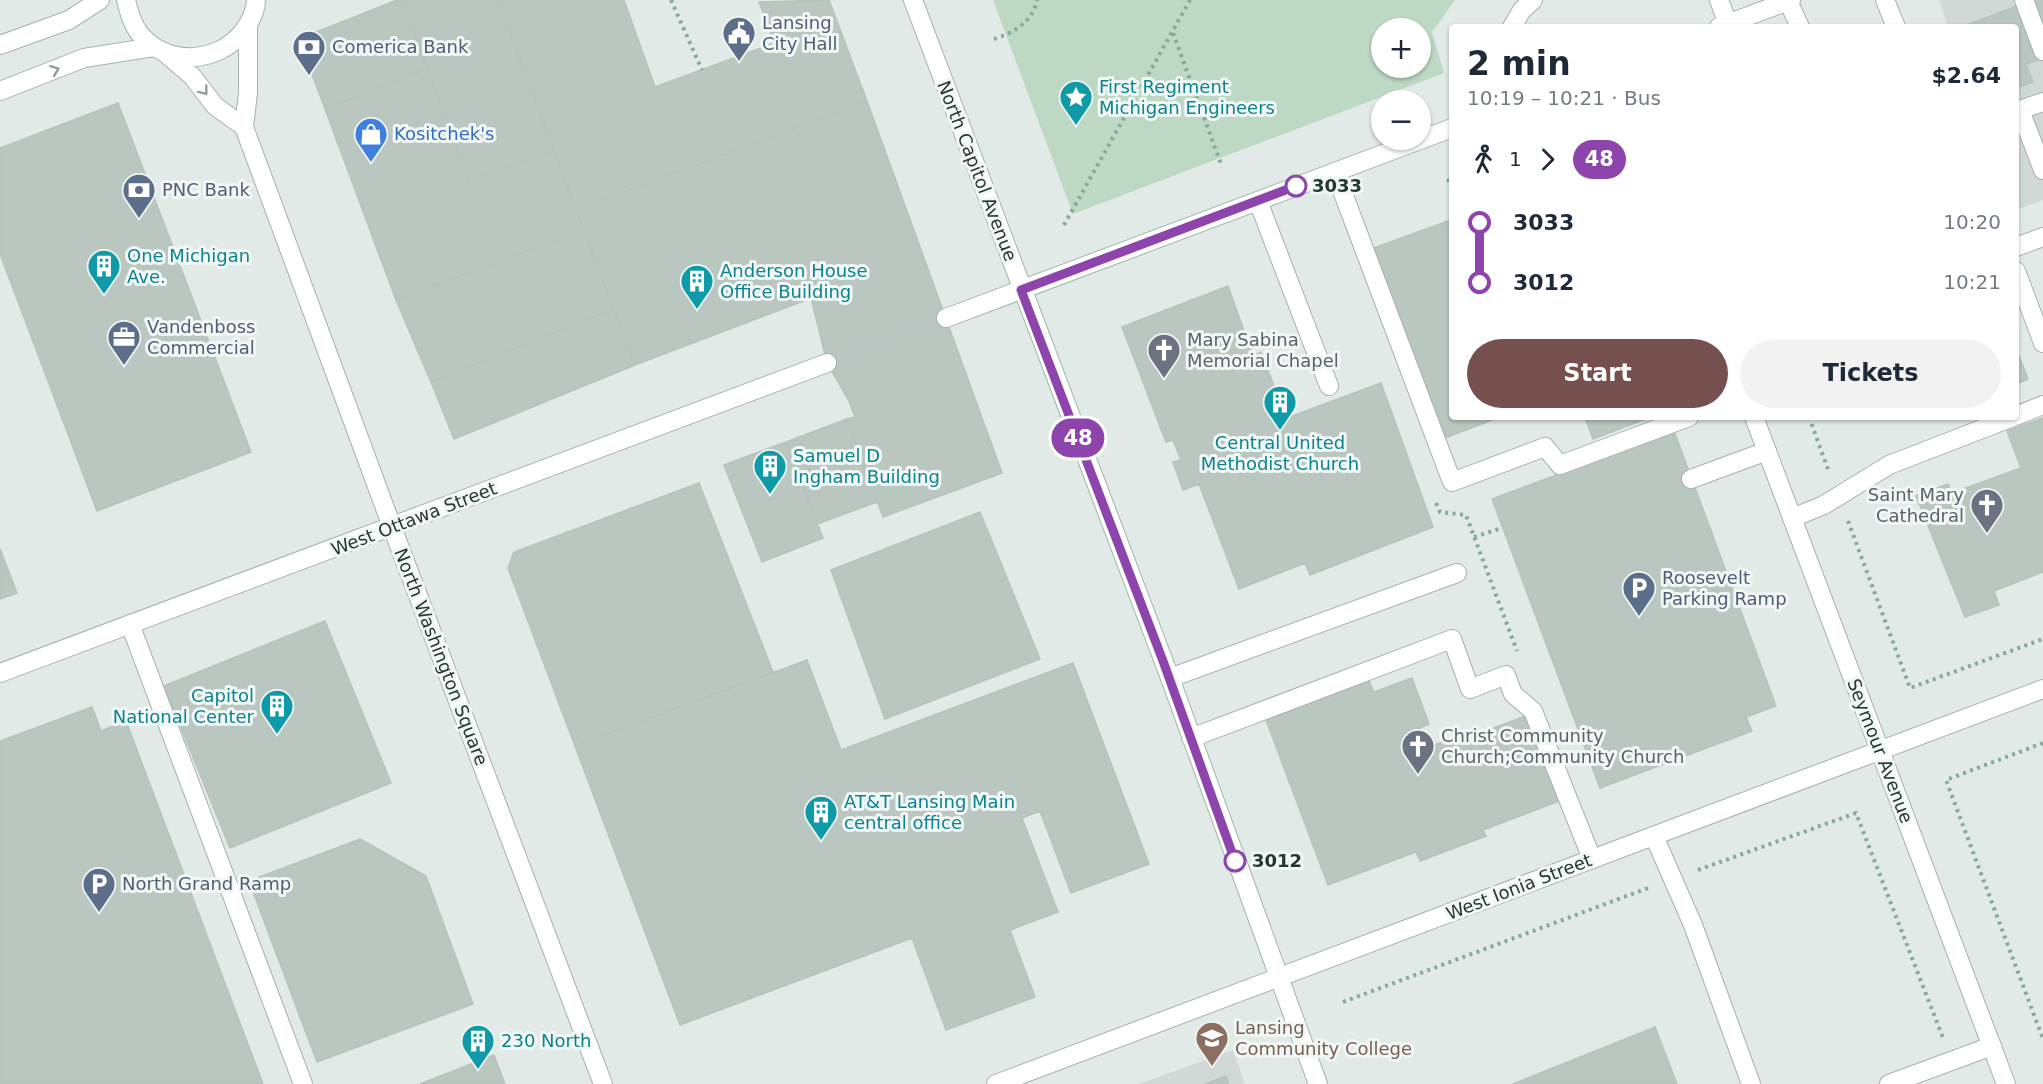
<!DOCTYPE html>
<html lang="en">
<head>
<meta charset="utf-8">
<style>
	:root { --surface:#fff; --page:#f2f2f3; --text:#1f2937; --muted:#747a83; --accent:#76504e }
	body { margin:0; font-family:"DejaVu Sans",sans-serif; background:var(--page); color:var(--text); height:100vh; display:flex; flex-direction:column; font-size:22px; white-space:nowrap }
	* { box-sizing:border-box; margin:0 }
	p { font-size:20px; color:var(--muted) }
	.icon { flex:none; width:33px; height:33px; fill:none; stroke:currentColor; stroke-width:2; stroke-linecap:round; stroke-linejoin:round }
	.map { position:relative; flex:1; overflow:hidden }
	.drawer { position:absolute; left:1449px; top:24px; width:570px; height:396px; display:flex; flex-direction:column; background:var(--surface); border-radius:6px; box-shadow:0 2px 4px #0004 }
	.drawer>* { flex:none }
	.badge { padding:0 12px; border-radius:20px; font-size:21px; line-height:39px }
	.fabs { position:absolute; left:1371px; top:18px; display:grid; gap:12px }
	.fabs a { display:grid; place-items:center; width:60px; height:60px; border-radius:50%; background:var(--surface); box-shadow:0 2px 4px #0004; font-size:30px }
	.map>.badge { position:absolute; translate:-50% -50%; box-shadow:0 0 0 3px #fff }
	.legs { display:flex; align-items:center; gap:9px; height:66px; padding:0 18px; font-size:20px }
	.legs p { margin-inline-start:auto }
	.head { display:flex; align-items:center; justify-content:space-between; height:102px; padding:0 18px }
	h1 { font-size:33px; font-weight:800; line-height:45px }
	.button { display:flex; gap:12px; margin-top:auto; padding:12px 18px }
	.button a { flex:1; height:69px; border-radius:36px; background:var(--accent); color:#fff; font-size:24px; font-weight:800; line-height:69px; text-align:center }
	.button a+a { background:var(--page); color:var(--text) }
	ul { padding:0 18px; list-style:none }
	li { display:flex; align-items:center; gap:21px; height:60px; font-size:22px }
	li i { display:grid; place-items:center; width:9px; height:100%; margin:0 8px; background:currentColor }
	li i::after { content:''; width:15px; height:15px; margin:-8px; border:4px solid; border-radius:50%; background:var(--surface) }
	li p { margin-inline-start:auto }
	li:first-child i { background:linear-gradient(#0000 50%,currentColor 0) }
	li:last-child i { background:linear-gradient(currentColor 50%,#0000 0) }
	.map>svg:first-child { display:block }
	.built { fill:#d0d9d5 }
	.green { fill:#bdd8c3; fill-rule:evenodd }
	.building { fill:#bac7c1; stroke:#b5c3bc; stroke-width:1.5 }
	.lines { fill:none; stroke-linecap:round; stroke-linejoin:round }
	.secondary-tunnel { stroke:#bbc6c2; stroke-width:18; stroke-dasharray:18 9; stroke-linecap:butt }
	.lane-casing { stroke:#a5b1ac; stroke-width:20 }
	.street-casing { stroke:#a5b1ac; stroke-width:20 }
	.secondary-casing { stroke:#a2b4ad; stroke-width:20 }
	.path { stroke:#86a99c; stroke-width:4; stroke-dasharray:3 4.5; stroke-linecap:butt }
	.lane { stroke:#fff; stroke-width:18 }
	.street { stroke:#fff; stroke-width:18 }
	.secondary { stroke:#fff; stroke-width:18 }
	.oneway { stroke:#929c98 }
	.line-1-casing { stroke:#fff; stroke-width:14 }
	.line-1 { stroke:#8e44ad; stroke-width:9 }
	.stop-1-dot { fill:#fff; stroke:#8e44ad; stroke-width:3 }
	.labels { text-anchor:middle; stroke-width:6; stroke-linejoin:round; paint-order:stroke }
	.service-label { font-size:18px; fill:#4e5e75; stroke:#f1f7f4; text-anchor:start }
	.culture-label { font-size:18px; fill:#0d838f; stroke:#f1f7f4; text-anchor:start }
	.shop-label { font-size:18px; fill:#366cbe; stroke:#f1f7f4; text-anchor:start }
	.street-label { font-size:18px; fill:#243832; stroke:#f1f7f4 }
	.stop-label { font-size:18px; font-weight:bold; fill:#243832; stroke:#f1f7f4; text-anchor:start }
	.worship-label { font-size:18px; fill:#5b616d; stroke:#f1f7f4; text-anchor:start }
	.education-label { font-size:18px; fill:#785e54; stroke:#f1f7f4; text-anchor:start }
</style>
</head>
<body>
<div class="map">
<svg width="2043" height="1084" viewBox="0 0 2043 1084">
	<rect width="100%" height="100%" fill="#e1eae6"/>
	<path class="built" d="M1939,0H2043V200L2016,210V27H1948Z
		M1233,1050L1245,1084H1139Z"/>
	<path class="green" d="M993,0H1455L1432,32L1444,73L1073,214ZM1382,28H1420V68H1382Z"/>
	<path class="building" d="M397,0H402L427,69L325,109L299,39Z
		M402,0H498L554,150L469,181Z
		M498,0H624L655,87L774,43L759,2L829,0L867,101L576,210Z
		M2032,0H2043V30Z
		M2020,5L2040,59L2026,64L2033,82L2016,88V27L1964,26Z
		M427,69L469,181L554,150L584,230L396,300L325,109Z
		M867,101L1002,473L883,517L847,419L855,417L849,401L827,363L811,298L635,365L576,210Z
		M118,103L251,452L97,511L0,254V148Z
		M1448,221L1452,231V417H1500L1445,438L1374,248Z
		M584,230L614,309L431,382L396,300Z
		M1228,286L1253,356L1261,352L1280,402L1270,405L1276,422L1381,383L1433,527L1310,575L1305,563L1239,589L1199,484L1183,490L1173,462L1181,460L1173,440L1166,442L1122,327Z
		M614,309L635,365L454,439L431,382Z
		M2016,348L2028,379L2016,384Z
		M1585,417H1651L1593,439Z
		M2043,418V572L1994,591L1999,605L1965,617L1916,496L1948,484L1952,493L2021,468L2007,431Z
		M847,419L877,502L817,524L786,442Z
		M1674,431L1776,706L1746,717L1752,731L1600,788L1492,499Z
		M786,442L823,538L762,562L724,465Z
		M699,483L773,672L575,746L508,568L514,552Z
		M980,512L1040,659L885,719L831,570Z
		M0,549L17,593L0,599Z
		M325,621L391,783L230,848L164,686Z
		M807,660L841,750L1073,663L1149,864L1071,893L1040,811L1022,818L1058,912L1010,930L1035,997L946,1030L912,938L680,1025L575,746Z
		M1412,678L1429,724L1420,728L1427,748L1445,741L1447,745L1526,716L1559,801L1483,830L1486,836L1420,861L1416,852L1328,885L1266,720L1369,681L1374,692Z
		M92,707L101,731L126,721L263,1084H0V741Z
		M360,839L426,876L473,1004L317,1062L249,881Z
		M1655,1027L1677,1084H1513Z
		M494,1055L505,1084H420Z
		M1226,1076L1229,1084H1205Z"/>
	<g class="lines">
		<path class="secondary-tunnel" d="M827,363L946,318"/>
		<defs>
			<path id="lane" d="M1719,0L1728,24
				M1885,0L1896,27
				M2024,0L2043,51
				M1788,1L1800,27
				M1512,27L1522,10L1533,0
				M2043,102L2020,110L2043,170
				M1335,172L1452,482L1545,447L1560,465L1689,417
				M1258,201L1329,386
				M2016,247L2043,237
				M2016,271L2043,343
				M2016,416L2043,405
				M1691,479L1767,451
				M1792,518L1824,505L1889,465L2013,417
				M130,624L303,1084
				M1170,678L1457,573
				M1191,738L1452,639L1470,689L1506,675L1513,694L1533,711L1592,859
				M1654,836L1693,925L1751,1084
				M1889,1084L1992,1046"/>
			<path id="street" d="M248,26V93L244,127L392,527L603,1084
				M165,53L192,76L215,106L244,127
				M1754,417L2006,1084
				M996,1084L2043,689"/>
			<path id="secondary" d="M126,0C129,12 132,24 140,34C166,66 216,64 242,33C249,24 256,12 256,0
				M913,0L1170,678L1318,1084
				M1719,27L1791,0
				M0,45L69,20L100,0
				M0,91L84,58L154,47
				M946,318L1452,128
				M0,673L827,363"/>
		</defs>
		<use href="#lane" class="lane-casing"/>
		<use href="#street" class="street-casing"/>
		<use href="#secondary" class="secondary-casing"/>
		<path class="path" d="M671,0L702,70
			M1173,33L1222,167
			M994,39C1014,33 1033,21 1037,0
			M1448,179L1452,190
			M1064,225L1190,0
			M1809,417L1829,472
			M1436,503L1440,512L1466,515L1517,651
			M1848,521L1910,688L2043,639
			M1474,537L1502,528
			M2043,743L1946,780L2043,1039
			M1698,870L1856,813L1943,1038
			M1343,1002L1648,888"/>
		<use href="#lane" class="lane"/>
		<use href="#street" class="street"/>
		<use href="#secondary" class="secondary"/>
	</g>
	<defs><path id="oneway-chevron" d="M-2-3.5L2.5 0L-2 3.5" fill="none" stroke-width="1.6" stroke-linecap="round" stroke-linejoin="round" transform="scale(1.5)"/></defs>
	<g class="oneway">
		<use href="#oneway-chevron" transform="translate(55 70) rotate(-21)"/>
		<use href="#oneway-chevron" transform="translate(204 91) rotate(52)"/>
	</g>
	<g class="lines">
		<defs>
			<path id="line-1" d="M1235,861L1163,661L1021,290L1296,186"/>
		</defs>
		<use href="#line-1" class="line-1-casing"/>
		<use href="#line-1" class="line-1"/>
	</g>
	<defs>
		<symbol id="civic-pin" viewBox="-11 -11 22 30"><path d="M0 17L-7.5 6A9.5 9.5 0 1 1 7.5 6Z" fill="#5c6f8a" stroke="#f1f7f4"/><path d="M-.6-6.5H3V-4.5H.6V-3L4-1V1h2V6H-6V1h2V-1L-.6-3ZM-1.2 2.5V6h2.4V2.5Z" fill="#fff"/></symbol>
		<symbol id="bank-pin" viewBox="-11 -11 22 30"><path d="M0 17L-7.5 6A9.5 9.5 0 1 1 7.5 6Z" fill="#5c6f8a" stroke="#f1f7f4"/><path d="M-6-4H6V4H-6ZM0-2.3a2.3 2.3 0 1 0 0 4.6a2.3 2.3 0 1 0 0-4.6Z" fill="#fff"/></symbol>
		<symbol id="sight-pin" viewBox="-11 -11 22 30"><path d="M0 17L-7.5 6A9.5 9.5 0 1 1 7.5 6Z" fill="#0f9aa8" stroke="#f1f7f4"/><path d="M0-6L1.8-2.2L6-1.7L2.9 1.2L3.7 5.4L0 3.3L-3.7 5.4L-2.9 1.2L-6-1.7L-1.8-2.2Z" fill="#fff"/></symbol>
		<symbol id="shop-pin" viewBox="-11 -11 22 30"><path d="M0 17L-7.5 6A9.5 9.5 0 1 1 7.5 6Z" fill="#3f7fe0" stroke="#f1f7f4"/><path d="M-5-2.5h2.3a2.7 3.5 0 0 1 5.4 0H5L5.5 6h-11ZM-1.5-2.5h3a1.5 2.3 0 0 0-3 0Z" fill="#fff"/></symbol>
		<symbol id="building-pin" viewBox="-11 -11 22 30"><path d="M0 17L-7.5 6A9.5 9.5 0 1 1 7.5 6Z" fill="#0f9aa8" stroke="#f1f7f4"/><path d="M-4-6H4V6H1V3H-1V6H-4ZM-2.5-4.3h1.7v1.8h-1.7ZM.8-4.3h1.7v1.8H.8ZM-2.5-1h1.7V.8h-1.7ZM.8-1h1.7V.8H.8Z" fill="#fff"/></symbol>
		<symbol id="office-pin" viewBox="-11 -11 22 30"><path d="M0 17L-7.5 6A9.5 9.5 0 1 1 7.5 6Z" fill="#5c6f8a" stroke="#f1f7f4"/><path d="M-6-3h4V-5.5h4V-3h4V5H-6ZM-1-4.5V-3h2v-1.5ZM-6 0V1H6V0Z" fill="#fff"/></symbol>
		<symbol id="church-pin" viewBox="-11 -11 22 30"><path d="M0 17L-7.5 6A9.5 9.5 0 1 1 7.5 6Z" fill="#6b7280" stroke="#f1f7f4"/><path d="M-1.2-6h2.4v3.5h3.3v2.4h-3.3V6h-2.4V-.1h-3.3v-2.4h3.3Z" fill="#fff"/></symbol>
		<symbol id="parking-pin" viewBox="-11 -11 22 30"><path d="M0 17L-7.5 6A9.5 9.5 0 1 1 7.5 6Z" fill="#5c6f8a" stroke="#f1f7f4"/><path d="M-3.5-5.5H1a3.5 3.5 0 0 1 0 7H-1V5.5H-3.5ZM-1-3.4V-.6H.8a1.4 1.4 0 0 0 0-2.8Z" fill="#fff"/></symbol>
		<symbol id="university-pin" viewBox="-11 -11 22 30"><path d="M0 17L-7.5 6A9.5 9.5 0 1 1 7.5 6Z" fill="#8d6e63" stroke="#f1f7f4"/><path d="M0-5L7-2L0 1L-7-2ZM-4 1L0 2.5L4 1V4Q0 6-4 4Z" fill="#fff"/></symbol>
	</defs>
	<g fill-rule="evenodd">
		<use href="#civic-pin" x="720" y="14" width="38" height="52"/>
		<use href="#bank-pin" x="290" y="28" width="38" height="52"/>
		<use href="#sight-pin" x="1057" y="78" width="38" height="52"/>
		<use href="#shop-pin" x="352" y="115" width="38" height="52"/>
		<use href="#bank-pin" x="120" y="171" width="38" height="52"/>
		<use href="#building-pin" x="85" y="247" width="38" height="52"/>
		<use href="#building-pin" x="678" y="262" width="38" height="52"/>
		<use href="#office-pin" x="105" y="318" width="38" height="52"/>
		<use href="#church-pin" x="1145" y="331" width="38" height="52"/>
		<use href="#building-pin" x="1261" y="383" width="38" height="52"/>
		<use href="#building-pin" x="751" y="447" width="38" height="52"/>
		<use href="#church-pin" x="1968" y="486" width="38" height="52"/>
		<use href="#parking-pin" x="1620" y="569" width="38" height="52"/>
		<use href="#building-pin" x="258" y="687" width="38" height="52"/>
		<use href="#church-pin" x="1399" y="727" width="38" height="52"/>
		<use href="#building-pin" x="802" y="793" width="38" height="52"/>
		<use href="#parking-pin" x="80" y="865" width="38" height="52"/>
		<use href="#university-pin" x="1193" y="1019" width="38" height="52"/>
		<use href="#building-pin" x="459" y="1022" width="38" height="52"/>
	</g>
	<g class="stop-1-dot">
		<circle cx="1296" cy="186" r="10"/>
		<circle cx="1235" cy="861" r="10"/>
	</g>
	<g class="labels">
		<g class="service-label">
			<text x="762" y="29">Lansing<tspan x="762" dy="21">City Hall</tspan></text>
			<text x="332" y="53">Comerica Bank</text>
			<text x="162" y="196">PNC Bank</text>
			<text x="147" y="333">Vandenboss<tspan x="147" dy="21">Commercial</tspan></text>
			<text x="1662" y="584">Roosevelt<tspan x="1662" dy="21">Parking Ramp</tspan></text>
			<text x="122" y="890">North Grand Ramp</text>
		</g>
		<g class="culture-label">
			<text x="1099" y="93">First Regiment<tspan x="1099" dy="21">Michigan Engineers</tspan></text>
			<text x="127" y="262">One Michigan<tspan x="127" dy="21">Ave.</tspan></text>
			<text x="720" y="277">Anderson House<tspan x="720" dy="21">Office Building</tspan></text>
			<text x="1280" y="449" text-anchor="middle">Central United<tspan x="1280" dy="21">Methodist Church</tspan></text>
			<text x="793" y="462">Samuel D<tspan x="793" dy="21">Ingham Building</tspan></text>
			<text x="254" y="702" text-anchor="end">Capitol<tspan x="254" dy="21">National Center</tspan></text>
			<text x="844" y="808">AT&amp;T Lansing Main<tspan x="844" dy="21">central office</tspan></text>
			<text x="501" y="1047">230 North</text>
		</g>
		<g class="shop-label">
			<text x="394" y="140">Kositchek's</text>
		</g>
		<g class="street-label">
			<text transform="translate(977 171) rotate(69)" y="6">North Capitol Avenue</text>
			<text transform="translate(414 519) rotate(-21)" y="6">West Ottawa Street</text>
			<text transform="translate(441 657) rotate(69)" y="6">North Washington Square</text>
			<text transform="translate(1880 751) rotate(69)" y="6">Seymour Avenue</text>
			<text transform="translate(1519 887) rotate(-21)" y="6">West Ionia Street</text>
		</g>
		<g class="stop-label">
			<text x="1312" y="192">3033</text>
			<text x="1252" y="867">3012</text>
		</g>
		<g class="worship-label">
			<text x="1187" y="346">Mary Sabina<tspan x="1187" dy="21">Memorial Chapel</tspan></text>
			<text x="1964" y="501" text-anchor="end">Saint Mary<tspan x="1964" dy="21">Cathedral</tspan></text>
			<text x="1441" y="742">Christ Community<tspan x="1441" dy="21">Church;Community Church</tspan></text>
		</g>
		<g class="education-label">
			<text x="1235" y="1034">Lansing<tspan x="1235" dy="21">Community College</tspan></text>
		</g>
	</g>
</svg>
<div class="fabs">
<a>+</a>
<a>−</a>
</div>
<b class="badge" style="left:1078px;top:438px;background:#8e44ad;color:#fff">48</b>
<section class="drawer">
<div class="head"><div><h1>2 min</h1><p>10:19 – 10:21 · Bus</p></div><b>$2.64</b></div>
<div class="legs"><svg class="icon" aria-label="walk" viewBox="0 0 24 24"><circle cx="13" cy="4" r="2"/><path d="M13 8l-2 6 4 7M11 14l-3 7M7 12l3-4h3l4 4"/></svg>1<svg class="icon" aria-label="forward" viewBox="0 0 24 24"><path d="M9 5l7 7-7 7"/></svg><b class="badge" style="background:#8e44ad;color:#fff">48</b></div>
<ul>
<li><i style="color:#8e44ad"></i><b>3033</b><p>10:20</p></li>
<li><i style="color:#8e44ad"></i><b>3012</b><p>10:21</p></li>
</ul>
<div class="button"><a>Start</a><a>Tickets</a></div>
</section>
</div>
</body>
</html>
